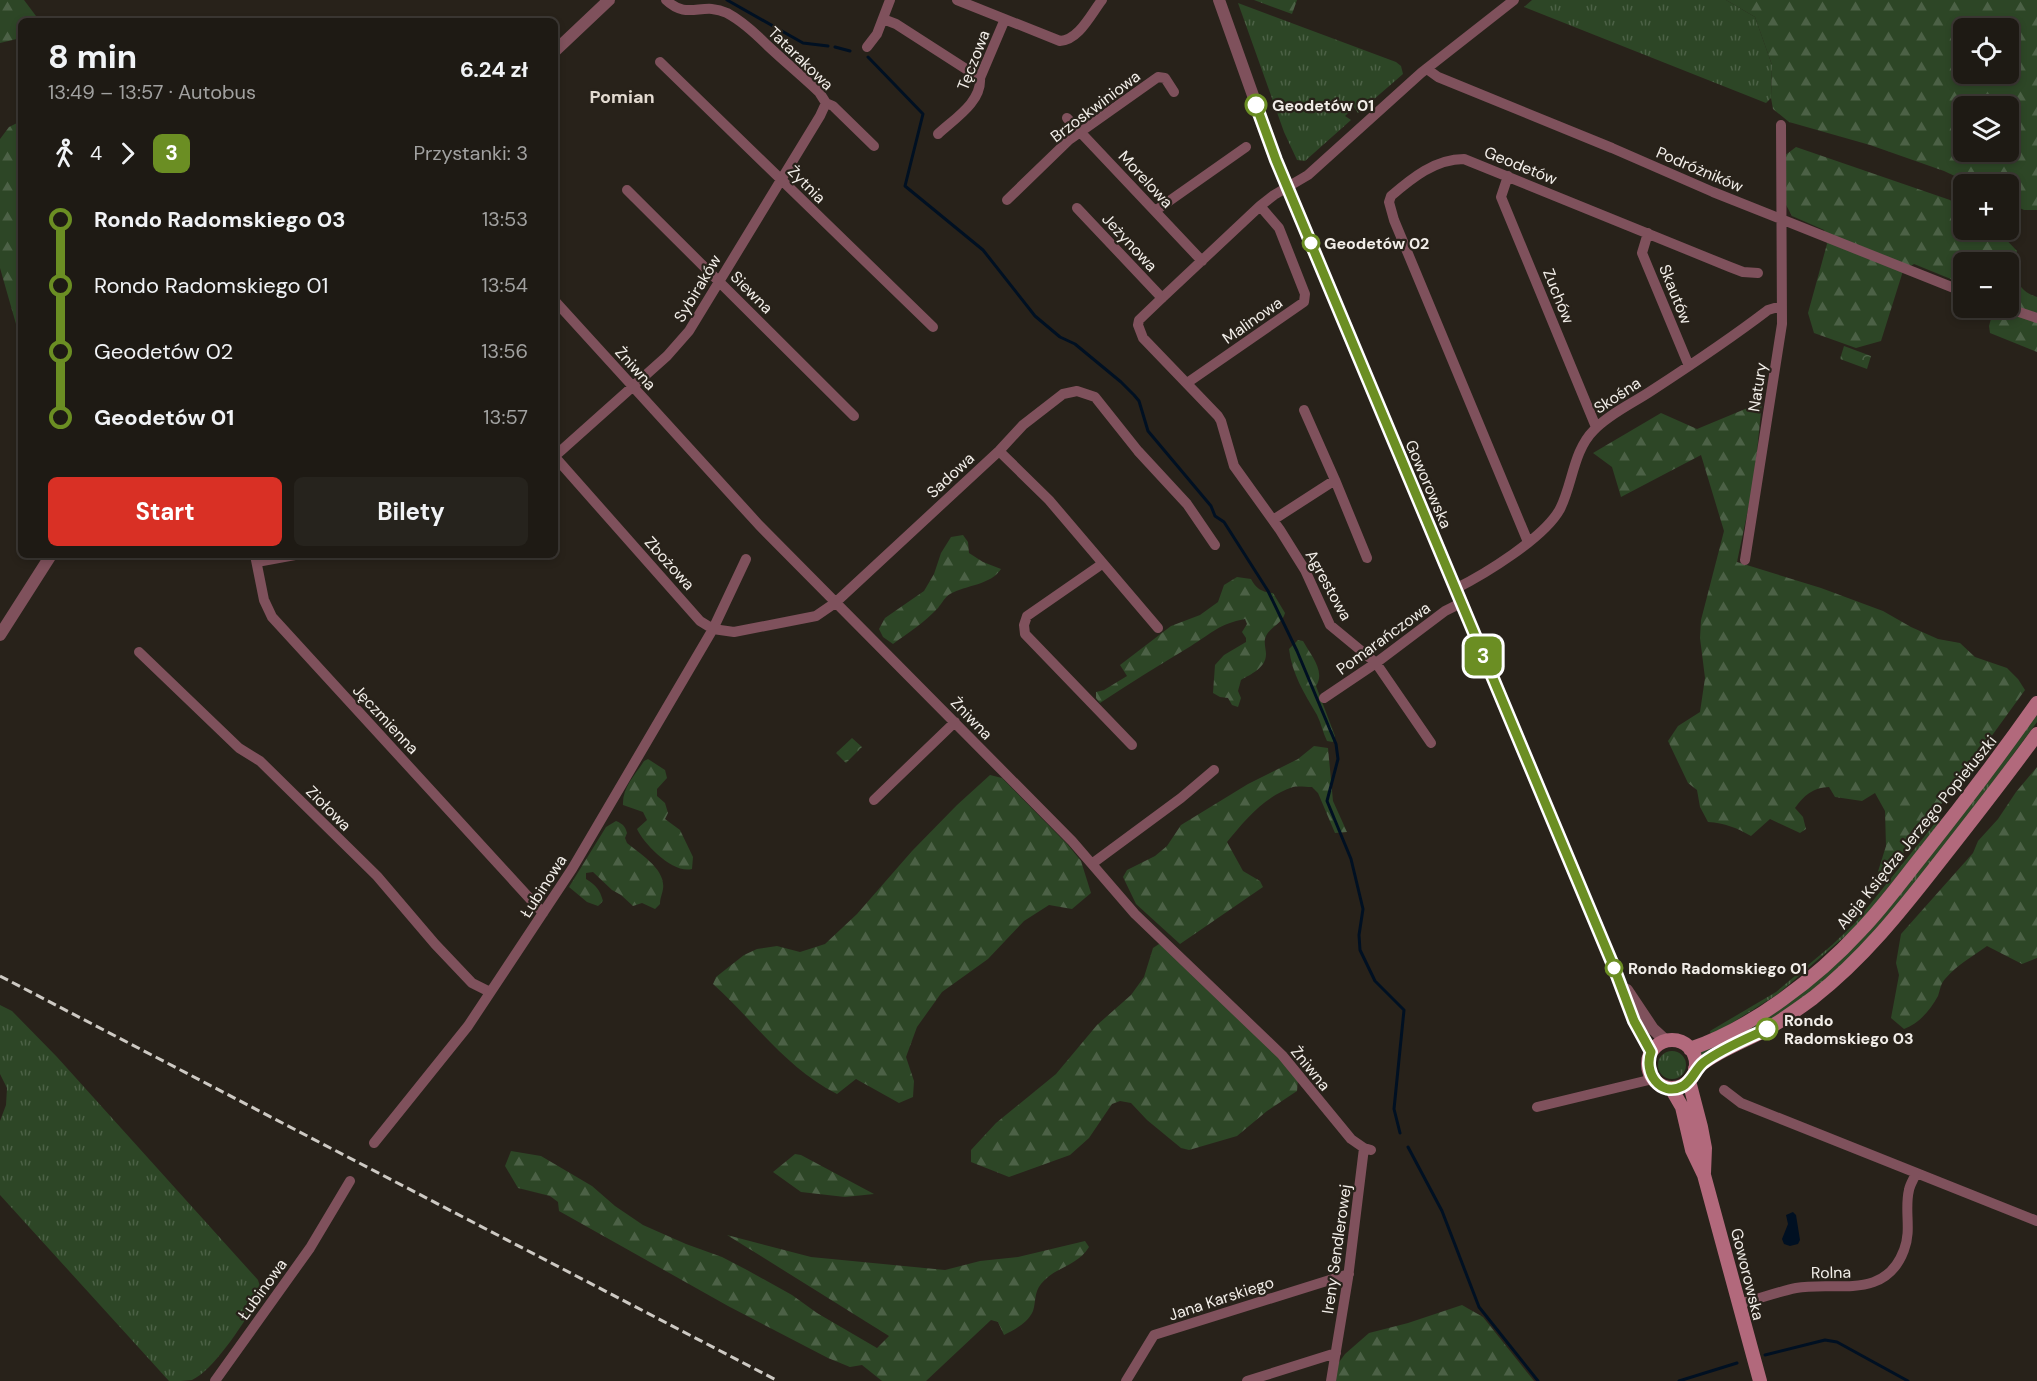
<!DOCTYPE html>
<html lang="pl">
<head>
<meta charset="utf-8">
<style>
	:root { --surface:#1e1a14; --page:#26231d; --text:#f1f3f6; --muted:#a1a1a0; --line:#3c3834; --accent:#d93025 }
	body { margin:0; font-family:"DM Sans",sans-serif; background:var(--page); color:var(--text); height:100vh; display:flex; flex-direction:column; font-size:22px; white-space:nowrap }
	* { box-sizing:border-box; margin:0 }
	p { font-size:20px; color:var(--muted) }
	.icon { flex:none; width:33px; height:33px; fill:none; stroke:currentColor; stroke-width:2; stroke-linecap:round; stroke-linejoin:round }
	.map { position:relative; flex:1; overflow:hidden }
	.side { position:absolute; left:18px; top:18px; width:540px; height:540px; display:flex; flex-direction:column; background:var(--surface); border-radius:9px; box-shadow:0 3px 9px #0003,0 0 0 2px var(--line) }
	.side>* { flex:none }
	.badge { padding:0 12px; border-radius:9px; font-size:21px; line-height:39px }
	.controls { position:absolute; left:1953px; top:18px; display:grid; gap:12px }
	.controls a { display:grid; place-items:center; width:66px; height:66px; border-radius:9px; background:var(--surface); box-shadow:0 3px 9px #0003,0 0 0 2px var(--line); font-size:30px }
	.map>.badge { position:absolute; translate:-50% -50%; box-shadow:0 0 0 3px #fff }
	.legs { display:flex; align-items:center; gap:9px; height:66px; padding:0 30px; font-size:20px }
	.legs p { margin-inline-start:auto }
	.head { display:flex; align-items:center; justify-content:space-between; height:102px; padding:0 30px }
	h1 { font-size:33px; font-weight:700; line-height:45px }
	.cta { display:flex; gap:12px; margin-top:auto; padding:12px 30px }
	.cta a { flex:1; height:69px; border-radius:9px; background:var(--accent); color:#fff; font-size:24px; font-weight:700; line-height:69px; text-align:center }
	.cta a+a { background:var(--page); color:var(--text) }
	ul { padding:0 30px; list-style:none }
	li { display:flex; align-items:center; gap:21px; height:66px; font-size:22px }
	li i { display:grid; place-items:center; width:9px; height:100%; margin:0 8px; background:currentColor }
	li i::after { content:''; width:15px; height:15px; margin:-8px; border:4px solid; border-radius:50%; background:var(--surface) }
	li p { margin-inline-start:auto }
	li:first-child i { background:linear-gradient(#0000 50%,currentColor 0) }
	li:last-child i { background:linear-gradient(currentColor 50%,#0000 0) }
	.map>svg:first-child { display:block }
	.grass { fill:url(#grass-tufts) }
	.forest { fill:url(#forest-firs); fill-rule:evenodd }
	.park { fill:url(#park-crowns) }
	.water { fill:#001022 }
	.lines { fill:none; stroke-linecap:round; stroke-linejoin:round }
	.stream { stroke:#001022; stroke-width:3 }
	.minor { stroke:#7f515c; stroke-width:10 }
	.tertiary { stroke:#7f515c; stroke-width:12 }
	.secondary { stroke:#b2697c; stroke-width:14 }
	.rail { stroke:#cdc9c3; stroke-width:3; stroke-dasharray:9 4.5; stroke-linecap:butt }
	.line-1-casing { stroke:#fff; stroke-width:14 }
	.line-1 { stroke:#6b8e23; stroke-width:9 }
	.stop-1-dot { fill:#fff; stroke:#6b8e23; stroke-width:3 }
	.labels { text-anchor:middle; stroke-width:4.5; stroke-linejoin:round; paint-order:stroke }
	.street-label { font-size:16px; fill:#f2eee9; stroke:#28221a }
	.stop-label { font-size:16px; font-weight:bold; fill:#f2eee9; stroke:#28221a; text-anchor:start }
	.neighbourhood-label { font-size:18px; font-weight:bold; fill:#e3dbd1; stroke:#28221a }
</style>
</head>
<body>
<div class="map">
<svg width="2037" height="1381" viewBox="0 0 2037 1381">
	<defs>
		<pattern id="grass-tufts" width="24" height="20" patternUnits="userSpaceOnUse" patternTransform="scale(1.5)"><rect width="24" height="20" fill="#2d4626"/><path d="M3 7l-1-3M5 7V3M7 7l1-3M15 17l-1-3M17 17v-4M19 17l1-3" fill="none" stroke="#4c6146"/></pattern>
		<pattern id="forest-firs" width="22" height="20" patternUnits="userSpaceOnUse" patternTransform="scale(1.5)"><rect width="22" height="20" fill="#2d4626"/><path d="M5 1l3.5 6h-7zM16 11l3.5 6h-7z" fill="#4c6146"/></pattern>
		<pattern id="park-crowns" width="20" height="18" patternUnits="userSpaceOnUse" patternTransform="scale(1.5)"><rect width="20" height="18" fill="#2d4626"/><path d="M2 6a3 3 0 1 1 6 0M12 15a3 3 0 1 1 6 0" fill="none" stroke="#4c6146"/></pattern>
	</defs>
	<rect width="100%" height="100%" fill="#28221a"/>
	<path class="grass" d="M1532,0H1726L1755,17L1772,65L1771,98L1766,103L1524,7Z
		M1238,3L1396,62L1401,66L1403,74L1358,113L1354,107L1345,116L1351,120L1305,161L1297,160L1284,132Z
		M2037,709V722L1948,843L1857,953L1816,989L1770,1021L1702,1057L1699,1052L1811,983Z
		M1940,817L1942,820L1858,925L1778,994L1711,1036L1710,1031L1776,992L1832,945L1855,923Z
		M0,1005L12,1011L57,1057L258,1280L262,1293C248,1316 216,1369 192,1380C186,1381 176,1381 169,1381L0,1195V1121L6,1105L7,1088L0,1074Z
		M1658 1065a14 14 0 1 1 28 0a14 14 0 1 1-28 0Z"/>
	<path class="forest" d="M0,0H24L39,20L21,21V38L0,43Z
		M1254,0H1297L1292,14Z
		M1726,0H2037V210H2024L2009,203L2008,184H1972L1944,171L1870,145L1789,122L1773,109L1771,98L1772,65L1755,17ZM1964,28H2008V74H1964ZM1964,106H2008V152H1964Z
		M21,121V324H16L0,268V139L9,127Z
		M1796,147L1950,200L1963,209L1964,230C1994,230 1996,228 2017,251C2017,273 2012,289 2037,297V352L1990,333L1989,326L1994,308H2008V262H1964L1963,284L1914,264L1903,271L1881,341L1856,348L1814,333L1808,313L1827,244L1824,230L1792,216L1785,203L1784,156Z
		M1762,402L1754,481L1737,562L1821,588L1883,611L1911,627L1938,639L1960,643L1975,657L2007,668L2018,679L2025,690L1959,781L1880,883L1875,881L1886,846L1885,811L1875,793L1862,801L1835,797L1829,787C1814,787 1803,796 1795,808L1803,817L1806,829L1800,833L1770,819L1751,836C1737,828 1725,823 1708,822L1700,807L1697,790L1688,783L1668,741L1678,726L1700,712L1705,678L1700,638L1701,620L1724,531L1701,455L1621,497L1612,467L1593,453L1661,413L1697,429Z
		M963,535L968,542L969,553L983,562L1001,569C991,585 966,585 950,594C945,597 942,603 938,608C925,622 908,633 893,644L883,637L879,629L885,618L924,591L934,574L941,553L951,537Z
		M1237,577L1251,579C1256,589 1262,592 1273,593L1285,613C1282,625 1268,627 1265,639C1264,643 1266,650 1266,654C1266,668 1251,674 1241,680L1238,691L1241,698L1238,707L1232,705L1228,698L1220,697L1213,693L1215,665L1224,655L1246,642V638L1242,632L1247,624L1245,619C1219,624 1212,633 1191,646C1161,664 1130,683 1100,703L1096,698V692L1104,690L1127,676L1120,665L1171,626L1200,615L1218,602L1224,585Z
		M1298,640L1303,641C1310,654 1326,671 1316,686L1335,736L1333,742L1327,741C1323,733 1321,723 1317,715C1304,693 1292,674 1289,649Z
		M1314,746L1328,748L1333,801L1347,832L1335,833L1318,793L1312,787C1306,787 1298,786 1293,787C1265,796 1245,820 1227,842L1243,871L1260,881L1263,887L1180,944L1136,904L1123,877L1127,870L1155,856L1167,846L1181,825L1248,784L1298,759Z
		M648,759L665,770L667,778L657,789V796L665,803L668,813L665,819L680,830L693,857L692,869C673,874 644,844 637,829L647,820L643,812L623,805C622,788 635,775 644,761Z
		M2037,767V958L2022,964L1987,946C1973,956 1957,965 1945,979C1941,983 1940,990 1938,996C1930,1010 1920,1023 1904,1029L1891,1018L1899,975L1896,963L1901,934L1973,853L1978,841L1998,819L2016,792Z
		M990,775L1002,778L1068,845L1081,861L1091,893L1072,909L1049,905L1024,921L988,959L942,992L917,1027L906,1057L914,1081L913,1097L899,1103L856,1079L837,1094C785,1067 755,1022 713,984L716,977L744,955L757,949L777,946L800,952L825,944L857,914L912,851L957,805Z
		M616,821C623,824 625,826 627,833L625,838L627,843C640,854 666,869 663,889C662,895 660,898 660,904L655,909L642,903L633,906L621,895L612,890L593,872L586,873V879C596,885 600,890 603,901L598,906L587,902L569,887L606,827Z
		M1162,942L1279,1057L1298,1079L1297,1091L1267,1111L1237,1136L1189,1150L1181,1148L1147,1120L1131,1103L1120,1101L1112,1104L1089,1138L1070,1155L1009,1177L971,1162V1150L996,1123L1056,1074L1097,1025L1131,995L1144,977L1153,948Z
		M511,1151L541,1156L592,1186L615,1206L643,1225L686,1244L722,1257L747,1270L792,1295L817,1313L877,1348L889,1336L727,1235L811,1257L945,1270L980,1261L1018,1257L1085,1241L1089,1247C1078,1266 1054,1267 1041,1284C1034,1292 1036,1303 1033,1311C1028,1323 1014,1330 1004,1335L998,1322L991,1320L926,1381H882L862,1365L850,1367L828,1358L728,1306L559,1211L558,1202L550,1196L518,1188L505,1166Z
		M795,1154L801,1155L874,1194L845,1197L801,1192L773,1172Z
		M1462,1305L1483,1317L1534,1381H1329V1376L1345,1354L1369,1333L1408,1323Z"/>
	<path class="park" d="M1844,346L1871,356L1867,369L1840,359Z
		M852,738L862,747L846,763L836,753Z"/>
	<path class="water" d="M1793,1212L1796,1215L1800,1240L1798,1244L1790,1246L1784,1244L1782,1239L1788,1224L1786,1215Z"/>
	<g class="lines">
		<path class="stream" d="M727,0L803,43L828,46
			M835,47L850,51
			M868,57L923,114L905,186L983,250L1035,316L1060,337L1075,344L1121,382L1134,395L1139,401L1148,431L1211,506L1215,516L1224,522L1268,591L1297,651L1336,744L1338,759L1327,801L1351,859L1363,909L1359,935L1360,950L1375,981L1404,1010L1394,1109L1400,1133
			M1408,1147L1442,1211L1479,1307L1538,1381
			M1765,1355L1825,1340L1837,1342L1908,1381
			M1679,1381L1737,1363"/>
		<path class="minor" d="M666,0C688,21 702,1 727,13C742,21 755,33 767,45C784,61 802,76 819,92L826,103L833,106L874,146
			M957,0L1060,41C1079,40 1091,14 1102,0
			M883,19L896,24L980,78
			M867,47L877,34L890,0
			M660,62L933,327
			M1427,69L1438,77L1612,148L1713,192L1964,292
			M1067,118L1202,261
			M938,134C954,119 982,102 980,78L1005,19
			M1508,176L1501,197L1596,427
			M627,190L854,416
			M1007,200L1069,140L1158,77L1165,78L1174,92
			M1077,208L1162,298
			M1155,211L1246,147
			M1648,233L1642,253L1689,366
			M555,301L759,525L1072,841L1135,914L1282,1055L1351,1139L1364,1148L1371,1150
			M2007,308L2037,318
			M1187,383L1304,302L1305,294L1279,228L1260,206
			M999,451L1049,500L1158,628
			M555,456L667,356L689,331L820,116L826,103
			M555,457L700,621L713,629L746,559
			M1335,480L1367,558
			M1273,520L1335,480L1304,410
			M1528,542L1394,220L1389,202L1391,196C1412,178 1435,159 1464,159L1730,267L1743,272L1758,273
			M255,555L264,600L272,617L543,913
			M1745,560L1782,324L1781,125
			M257,562L295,555
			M1102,564L1027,616L1024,625L1025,634L1132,745
			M1455,589C1485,574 1544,538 1560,509C1573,483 1573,451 1594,430C1609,414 1633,403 1651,391C1691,365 1730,339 1768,310L1781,306
			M139,652L239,748L260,761L377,876L435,944L472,983L490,992
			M1324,698L1376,663L1445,611L1461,603
			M1431,743L1376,663L1330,625L1305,570L1280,530L1234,466L1221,421L1218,416L1143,338L1138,325L1139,320L1162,298L1260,206L1274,195L1308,175L1421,73L1514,0
			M874,800L955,722
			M1093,863L1181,798L1214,770
			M1724,1090L1741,1103L2037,1221
			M1537,1107L1653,1079
			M374,1143L468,1026L572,869L713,629L734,632L816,616L835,603L999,451L1023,425L1063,394L1077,391L1095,397L1138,451L1187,504L1215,545
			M1738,1304C1757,1300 1776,1292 1796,1288C1836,1281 1885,1301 1904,1250C1912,1230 1904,1210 1909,1190C1910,1184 1914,1179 1916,1173
			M215,1381L310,1248L350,1181
			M1126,1381L1154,1335L1349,1274
			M1247,1381L1336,1353
			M1331,1381L1348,1278L1364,1148"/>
		<path class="tertiary" d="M1219,0L1276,160L1613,965L1634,1021L1651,1052
			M555,51L609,0
			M0,635L51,555
			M1627,990L1653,1029L1666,1041"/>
		<path class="secondary" d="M1648 1064a24 24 0 1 1 48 0a24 24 0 1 1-48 0Z
			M1690,1049C1752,1028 1817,978 1861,930C1884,906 1904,878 1925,852C1964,803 2001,754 2037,703
			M1695,1069C1717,1051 1743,1042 1767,1029C1783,1020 1798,1009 1813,998C1863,959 1901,911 1940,861C1973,819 2006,777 2037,734
			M1689,1081L1701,1127L1705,1148L1704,1173
			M1671,1088L1682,1107L1692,1150L1704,1175L1760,1381"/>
		<path class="rail" d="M0,976L778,1381"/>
	</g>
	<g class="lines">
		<defs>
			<path id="line-1" d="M1256,105L1276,160L1613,965L1634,1021L1651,1052C1643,1072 1660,1098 1683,1086C1693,1080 1695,1069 1704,1062C1723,1048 1746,1039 1767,1029"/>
		</defs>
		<use href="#line-1" class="line-1-casing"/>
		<use href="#line-1" class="line-1"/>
	</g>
	<g class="stop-1-dot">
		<circle cx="1256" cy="105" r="10"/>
		<circle cx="1311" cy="243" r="8"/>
		<circle cx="1614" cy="968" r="8"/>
		<circle cx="1767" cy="1029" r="10"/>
	</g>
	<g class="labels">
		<g class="street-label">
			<text transform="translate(801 58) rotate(44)" y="6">Tatarakowa</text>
			<text transform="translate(973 60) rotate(-69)" y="6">Tęczowa</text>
			<text transform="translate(1095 106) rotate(-37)" y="6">Brzoskwiniowa</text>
			<text transform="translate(1521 165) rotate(22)" y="6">Geodetów</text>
			<text transform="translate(1700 169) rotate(23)" y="6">Podróżników</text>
			<text transform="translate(1146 179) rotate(47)" y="6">Morelowa</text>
			<text transform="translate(807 184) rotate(45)" y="6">Żytnia</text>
			<text transform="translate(1130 242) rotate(47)" y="6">Jeżynowa</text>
			<text transform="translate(697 288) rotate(-59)" y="6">Sybiraków</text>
			<text transform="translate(752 292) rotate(45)" y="6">Siewna</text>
			<text transform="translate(1676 294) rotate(68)" y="6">Skautów</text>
			<text transform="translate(1559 296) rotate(68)" y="6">Zuchów</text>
			<text transform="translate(1252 320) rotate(-35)" y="6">Malinowa</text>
			<text transform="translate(636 368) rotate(48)" y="6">Żniwna</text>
			<text transform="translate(1757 387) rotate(-81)" y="6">Natury</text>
			<text transform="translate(1617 395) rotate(-33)" y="6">Skośna</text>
			<text transform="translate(950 475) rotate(-43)" y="6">Sadowa</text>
			<text transform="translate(1429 484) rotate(67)" y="6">Goworowska</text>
			<text transform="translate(670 563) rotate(48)" y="6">Zbożowa</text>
			<text transform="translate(1329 585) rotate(61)" y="6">Agrestowa</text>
			<text transform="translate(1383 638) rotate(-36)" y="6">Pomarańczowa</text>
			<text transform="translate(972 718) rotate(46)" y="6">Żniwna</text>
			<text transform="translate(386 719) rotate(47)" y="6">Jęczmienna</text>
			<text transform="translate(329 808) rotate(45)" y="6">Ziołowa</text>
			<text transform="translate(1916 832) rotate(-51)" y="6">Aleja Księdza Jerzego Popiełuszki</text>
			<text transform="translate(543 886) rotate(-57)" y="6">Łubinowa</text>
			<text transform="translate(1311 1068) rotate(51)" y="6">Żniwna</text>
			<text transform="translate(1336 1249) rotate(-82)" y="6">Ireny Sendlerowej</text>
			<text transform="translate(1831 1272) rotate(-1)" y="6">Rolna</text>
			<text transform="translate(1748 1274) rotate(76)" y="6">Goworowska</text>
			<text transform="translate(262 1289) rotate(-54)" y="6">Łubinowa</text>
			<text transform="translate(1221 1298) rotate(-18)" y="6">Jana Karskiego</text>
		</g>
		<g class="stop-label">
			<text x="1272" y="111">Geodetów 01</text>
			<text x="1324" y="249">Geodetów 02</text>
			<text x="1628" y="974">Rondo Radomskiego 01</text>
			<text x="1784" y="1026">Rondo<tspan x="1784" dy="18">Radomskiego 03</tspan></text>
		</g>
		<g class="neighbourhood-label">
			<text x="622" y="103">Pomian</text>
		</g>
	</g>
</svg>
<div class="controls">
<a><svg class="icon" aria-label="locate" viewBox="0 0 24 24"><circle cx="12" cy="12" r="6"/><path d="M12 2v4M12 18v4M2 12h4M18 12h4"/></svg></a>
<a><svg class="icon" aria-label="layers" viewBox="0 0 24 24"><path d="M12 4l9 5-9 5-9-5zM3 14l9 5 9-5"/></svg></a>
<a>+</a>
<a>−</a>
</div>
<b class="badge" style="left:1483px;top:656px;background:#6b8e23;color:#fff">3</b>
<section class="side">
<div class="head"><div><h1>8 min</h1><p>13:49 – 13:57 · Autobus</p></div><b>6.24 zł</b></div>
<div class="legs"><svg class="icon" aria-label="walk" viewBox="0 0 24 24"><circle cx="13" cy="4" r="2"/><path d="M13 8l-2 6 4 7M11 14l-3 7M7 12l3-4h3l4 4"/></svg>4<svg class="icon" aria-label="forward" viewBox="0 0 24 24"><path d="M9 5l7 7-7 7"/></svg><b class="badge" style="background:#6b8e23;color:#fff">3</b><p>Przystanki: 3</p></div>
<ul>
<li><i style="color:#6b8e23"></i><b>Rondo Radomskiego 03</b><p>13:53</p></li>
<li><i style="color:#6b8e23"></i><span>Rondo Radomskiego 01</span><p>13:54</p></li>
<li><i style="color:#6b8e23"></i><span>Geodetów 02</span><p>13:56</p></li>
<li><i style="color:#6b8e23"></i><b>Geodetów 01</b><p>13:57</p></li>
</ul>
<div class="cta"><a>Start</a><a>Bilety</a></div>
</section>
</div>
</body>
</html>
